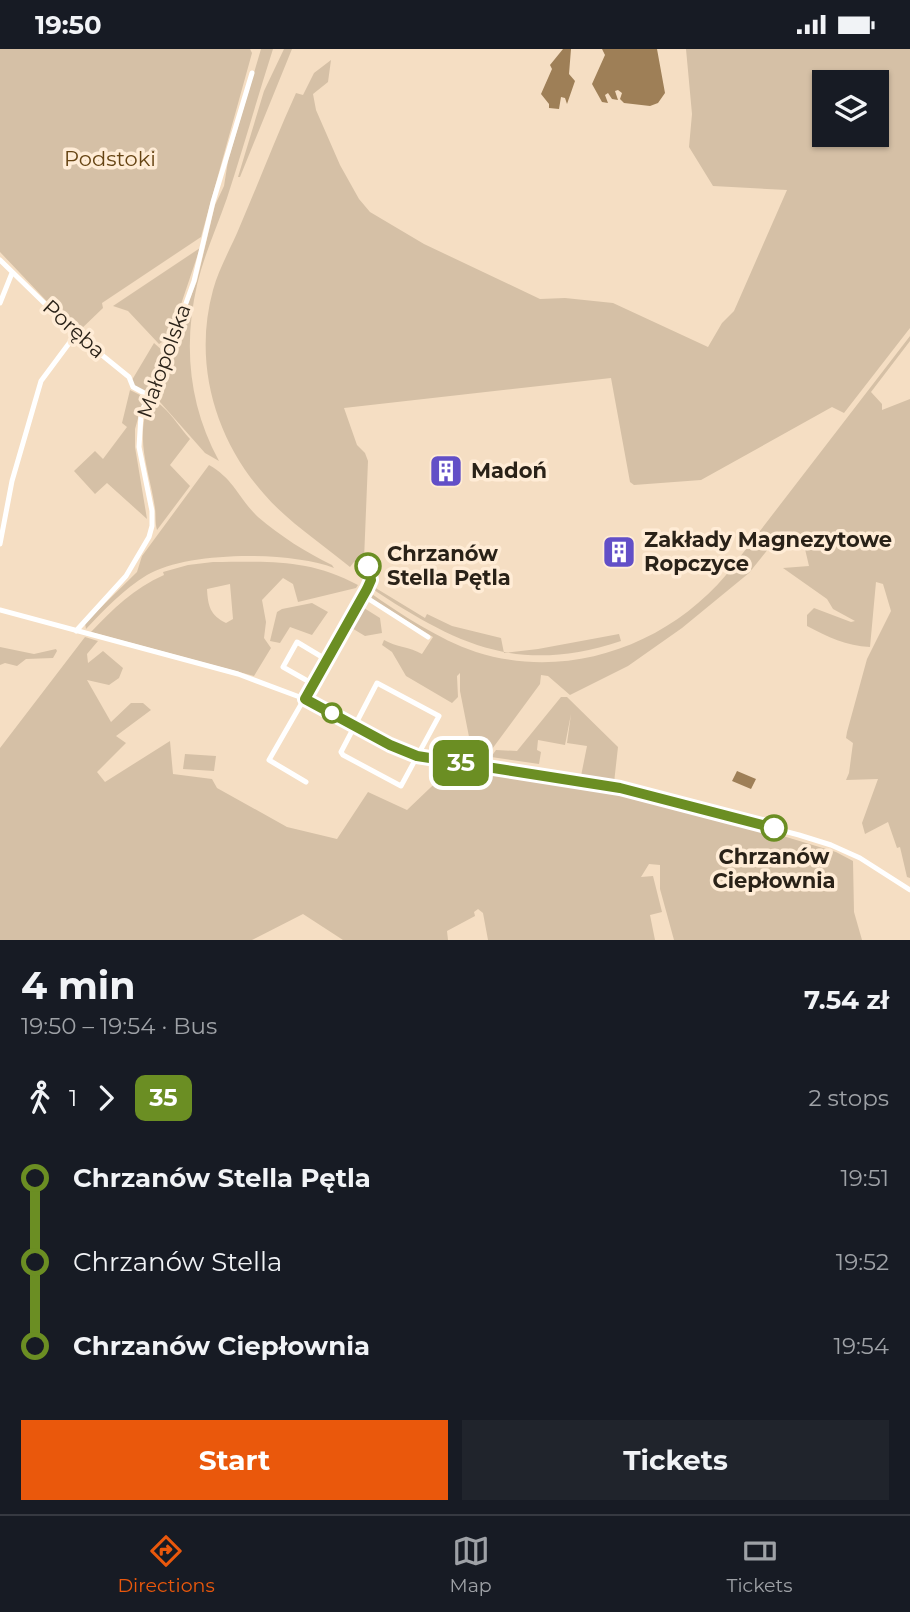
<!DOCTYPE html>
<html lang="en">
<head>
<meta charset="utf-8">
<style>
	:root { --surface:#171b24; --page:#20242c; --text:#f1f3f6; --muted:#9ea1a6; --line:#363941; --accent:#ea580c }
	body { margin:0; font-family:Montserrat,sans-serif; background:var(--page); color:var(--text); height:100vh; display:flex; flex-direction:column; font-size:26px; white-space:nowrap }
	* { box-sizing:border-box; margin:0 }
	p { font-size:23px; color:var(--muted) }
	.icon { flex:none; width:38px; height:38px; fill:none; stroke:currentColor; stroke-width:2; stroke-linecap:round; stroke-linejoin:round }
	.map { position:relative; height:891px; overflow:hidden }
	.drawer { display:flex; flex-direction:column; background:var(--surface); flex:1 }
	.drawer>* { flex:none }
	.badge { padding:0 14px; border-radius:10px; font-size:24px; line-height:46px }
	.controls { position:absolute; left:812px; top:21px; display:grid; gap:14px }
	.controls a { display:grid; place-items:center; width:77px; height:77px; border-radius:0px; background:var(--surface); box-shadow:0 2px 5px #0004; font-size:35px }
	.map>.badge { position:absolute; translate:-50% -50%; box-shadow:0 0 0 4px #fff }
	.legs { display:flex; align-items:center; gap:10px; height:77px; padding:0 21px; font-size:23px }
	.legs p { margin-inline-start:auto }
	.overview { display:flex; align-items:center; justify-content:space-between; height:119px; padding:0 21px }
	h1 { font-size:38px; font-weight:700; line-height:52px }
	.primary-button { display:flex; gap:14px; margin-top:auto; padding:14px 21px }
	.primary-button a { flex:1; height:80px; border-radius:0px; background:var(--accent); color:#fff; font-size:28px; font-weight:700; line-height:80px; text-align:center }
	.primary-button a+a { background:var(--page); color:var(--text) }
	ul { padding:0 21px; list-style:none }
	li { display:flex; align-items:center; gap:24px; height:84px; font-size:26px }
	li i { display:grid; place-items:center; width:10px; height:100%; margin:0 9px; background:currentColor }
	li i::after { content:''; width:18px; height:18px; margin:-9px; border:5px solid; border-radius:50%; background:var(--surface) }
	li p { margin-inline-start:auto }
	li:first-child i { background:linear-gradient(#0000 50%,currentColor 0) }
	li:last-child i { background:linear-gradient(currentColor 50%,#0000 0) }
	.status { display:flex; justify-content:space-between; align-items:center; height:49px; padding:0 35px; background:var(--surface); direction:ltr }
	.status svg { height:19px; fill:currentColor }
	.tabs { display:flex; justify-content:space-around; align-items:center; height:98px; border-top:2px solid var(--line); background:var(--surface); font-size:19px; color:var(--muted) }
	.tabs a { display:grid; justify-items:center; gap:4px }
	.tabs .selected { color:var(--accent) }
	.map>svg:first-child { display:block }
	.green { fill:#d5c0a6; fill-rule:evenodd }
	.water { fill:#9e7f57 }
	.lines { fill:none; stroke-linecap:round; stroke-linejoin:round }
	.minor { stroke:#fff; stroke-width:5 }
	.line-1-casing { stroke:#fff; stroke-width:16 }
	.line-1 { stroke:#6b8e23; stroke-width:10 }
	.stop-1-dot { fill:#fff; stroke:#6b8e23; stroke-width:3.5 }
	.labels { text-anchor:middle; stroke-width:7; stroke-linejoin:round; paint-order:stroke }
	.park-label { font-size:21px; fill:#664413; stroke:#ffecd6 }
	.street-label { font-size:21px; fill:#2a2218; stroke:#ffecd6 }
	.poi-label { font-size:21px; font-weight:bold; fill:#2a2218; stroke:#ffecd6; text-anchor:start }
	.stop-label { font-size:21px; font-weight:bold; fill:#2a2218; stroke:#ffecd6; text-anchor:start }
</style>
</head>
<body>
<div class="status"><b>19:50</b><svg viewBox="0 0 49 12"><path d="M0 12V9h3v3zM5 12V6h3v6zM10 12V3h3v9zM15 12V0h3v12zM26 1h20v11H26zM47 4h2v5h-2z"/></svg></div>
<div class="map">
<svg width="910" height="891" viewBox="0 0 910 891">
	<rect width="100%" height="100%" fill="#f5dec3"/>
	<path class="green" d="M0,0H250L252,4L201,188L102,254L103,259L77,284L0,203Z
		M261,0H273C257,50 243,100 227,149C217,178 204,206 197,236C183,297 189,357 219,412L205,404L152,344L197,232L215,156L224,137L228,112Z
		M284,0H292L240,128H238L264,42Z
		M686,0H910V279L844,364L832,358L701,431L634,436L630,433L611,329L344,359L357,396L365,404L368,412L364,511L354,513L350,518C321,494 288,473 264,445C215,390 193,314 213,241C219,219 231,199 240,177C259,133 276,88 296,44L303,46L314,24L331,11L328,33L313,45L316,61L340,116L359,150L370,163L424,195L540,250L565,249L613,254L708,298L722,274L734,262L787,141L713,137L689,98L692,65ZM824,33H877V86H824Z
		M200,199L170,288L159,295L128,262L113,257Z
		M910,287V292L871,343L882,355V361L910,350V829L907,828L900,798L897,799L888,773L865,785L862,774L878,730L846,731L849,724L853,694L846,689L847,683L867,610L891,562L883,535L876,533L870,598C846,597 828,588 807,577V566L814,559L851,573L855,572L833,560L827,550L783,519L809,517L805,500H792L777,489L749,524L682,579L628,617L570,646L548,627L541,626L540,635L481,715L473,708L460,642V624L457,627L458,648L452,654L406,627L392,603L382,596L384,591C396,598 410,598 422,605L433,588L367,547L369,543C402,566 438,590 476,603C567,632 666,597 726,526Z
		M154,294L163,302L148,342L145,343L134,337L132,331Z
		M130,341L144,348L135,380V398L147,470L107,434L95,445L74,422L95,402L103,410L127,378L122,374Z
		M150,350C165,354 179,378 190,390L170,416L190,437L157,481C155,474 156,467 155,459C149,419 134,391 150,350Z
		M209,416C234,430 239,450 258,468C280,487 307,504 332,516L334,519C290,502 188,502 147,526C124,540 105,560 86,580L85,574L137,523L142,507Z
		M213,513C268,513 307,509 358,536L356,539L298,553L293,535L283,529L262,551L266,573L264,589L271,599L254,627L91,583C113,560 134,539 164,526L163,523L188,516ZM230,535L233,570L226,574C210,566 208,557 207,540Z
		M374,538L425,569L427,565L452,577L501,589L504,604L538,600L619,585L621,592C521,625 461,598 377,543L372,539Z
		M312,554L328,563L312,586L290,578L280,594L270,592L277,563L282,560Z
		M364,559L380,569L382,584L365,587L350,578Z
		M85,588L98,592L87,605L88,614L103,602L123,619L119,629L109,636L87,631L111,673L131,654H143L151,661L116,687L126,694L97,723L105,733L170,692L173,725L212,730L217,739L287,778L337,790L368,743L407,761L452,718L612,742L773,784L836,803L853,812L854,863L862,891H674L660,840V816L649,815L641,828L653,827L662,863L650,866L655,891H488L483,864L478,860L474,863L475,867L447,882L448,891H343L303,865L252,891H0V699Z
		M0,598L34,605L56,600L57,602L53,609L26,610L17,617L5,614L0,616Z
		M561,648H567L618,698L614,734L581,727L587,697L567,694L571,665L565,696L538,691L537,701L541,703L539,715L491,708L496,701L517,702Z
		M185,705L216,707L214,722L183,720Z"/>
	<path class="water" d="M563,0H571L569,25L575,32L567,55L565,49L561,48L559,60L549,59V55L541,45L552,20L550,16Z
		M602,0H657L665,44L658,54L650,57L624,54L620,50L622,44L618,41L615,42L618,51L612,50L608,44L605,46L608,54L602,53L592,35L605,6Z
		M737,722L756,730L751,740L732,732Z"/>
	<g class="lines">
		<path class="minor" d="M0,211L76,285L129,328L133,338L148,346
			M0,254L12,224
			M0,495L12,432L41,332L76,285
			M364,547L428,588
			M0,561L238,625L305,650L406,704L417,707L620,739L799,786L831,796L860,809L910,841
			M76,582L126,527L149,488L152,477V462L139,398L141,366L148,346L177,279L194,232L213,153L252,24
			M377,634L439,667L401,737L343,706L341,703Z
			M313,635L283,618L297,593L327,611
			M306,733L269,711L368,539L371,531L367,514"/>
	</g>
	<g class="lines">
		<defs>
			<path id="line-1" d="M368,517L371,531L367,540L305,650L390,696L417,707L620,739L774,779"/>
		</defs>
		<use href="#line-1" class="line-1-casing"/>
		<use href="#line-1" class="line-1"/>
	</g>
	<defs>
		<symbol id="building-square" viewBox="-11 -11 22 22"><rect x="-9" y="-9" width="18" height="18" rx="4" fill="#624fc7" stroke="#ffecd6"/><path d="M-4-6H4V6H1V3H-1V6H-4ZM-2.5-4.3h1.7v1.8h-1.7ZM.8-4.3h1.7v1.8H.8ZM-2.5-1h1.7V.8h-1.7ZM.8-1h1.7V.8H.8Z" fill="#fff"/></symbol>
	</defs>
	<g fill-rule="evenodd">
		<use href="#building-square" x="427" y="403" width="38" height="38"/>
		<use href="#building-square" x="600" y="484" width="38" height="38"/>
	</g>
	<g class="stop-1-dot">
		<circle cx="368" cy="517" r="12"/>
		<circle cx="332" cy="664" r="9"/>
		<circle cx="774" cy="779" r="12"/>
	</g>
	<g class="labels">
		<g class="park-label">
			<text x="110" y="117">Podstoki</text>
		</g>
		<g class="street-label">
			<text transform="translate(74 280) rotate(42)" y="7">Poręba</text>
			<text transform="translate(164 312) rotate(-70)" y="7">Małopolska</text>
		</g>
		<g class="poi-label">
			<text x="471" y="429">Madoń</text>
			<text x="644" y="498">Zakłady Magnezytowe<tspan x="644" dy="24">Ropczyce</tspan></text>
		</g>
		<g class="stop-label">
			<text x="387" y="512">Chrzanów<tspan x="387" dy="24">Stella Pętla</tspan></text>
			<text x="774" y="815" text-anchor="middle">Chrzanów<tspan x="774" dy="24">Ciepłownia</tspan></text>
		</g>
	</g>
</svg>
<div class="controls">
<a><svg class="icon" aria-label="layers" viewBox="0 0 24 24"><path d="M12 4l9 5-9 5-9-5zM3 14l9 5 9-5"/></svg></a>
</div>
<b class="badge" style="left:461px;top:714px;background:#6b8e23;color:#fff">35</b>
</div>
<section class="drawer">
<div class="overview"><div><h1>4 min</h1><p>19:50 – 19:54 · Bus</p></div><b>7.54 zł</b></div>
<div class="legs"><svg class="icon" aria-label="walk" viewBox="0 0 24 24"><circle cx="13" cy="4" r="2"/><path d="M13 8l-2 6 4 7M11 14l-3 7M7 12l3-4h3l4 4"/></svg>1<svg class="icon" aria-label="forward" viewBox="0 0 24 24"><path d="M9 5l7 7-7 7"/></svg><b class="badge" style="background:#6b8e23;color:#fff">35</b><p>2 stops</p></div>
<ul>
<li><i style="color:#6b8e23"></i><b>Chrzanów Stella Pętla</b><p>19:51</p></li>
<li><i style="color:#6b8e23"></i><span>Chrzanów Stella</span><p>19:52</p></li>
<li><i style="color:#6b8e23"></i><b>Chrzanów Ciepłownia</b><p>19:54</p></li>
</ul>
<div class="primary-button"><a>Start</a><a>Tickets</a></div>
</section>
<nav class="tabs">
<a class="selected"><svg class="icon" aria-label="directions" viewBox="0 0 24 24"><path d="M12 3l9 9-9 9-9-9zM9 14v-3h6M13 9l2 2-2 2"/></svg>Directions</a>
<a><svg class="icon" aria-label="map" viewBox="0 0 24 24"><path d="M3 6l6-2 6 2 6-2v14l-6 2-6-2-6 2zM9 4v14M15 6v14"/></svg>Map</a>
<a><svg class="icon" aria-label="tickets" viewBox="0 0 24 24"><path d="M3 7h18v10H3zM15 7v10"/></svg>Tickets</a>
</nav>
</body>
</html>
